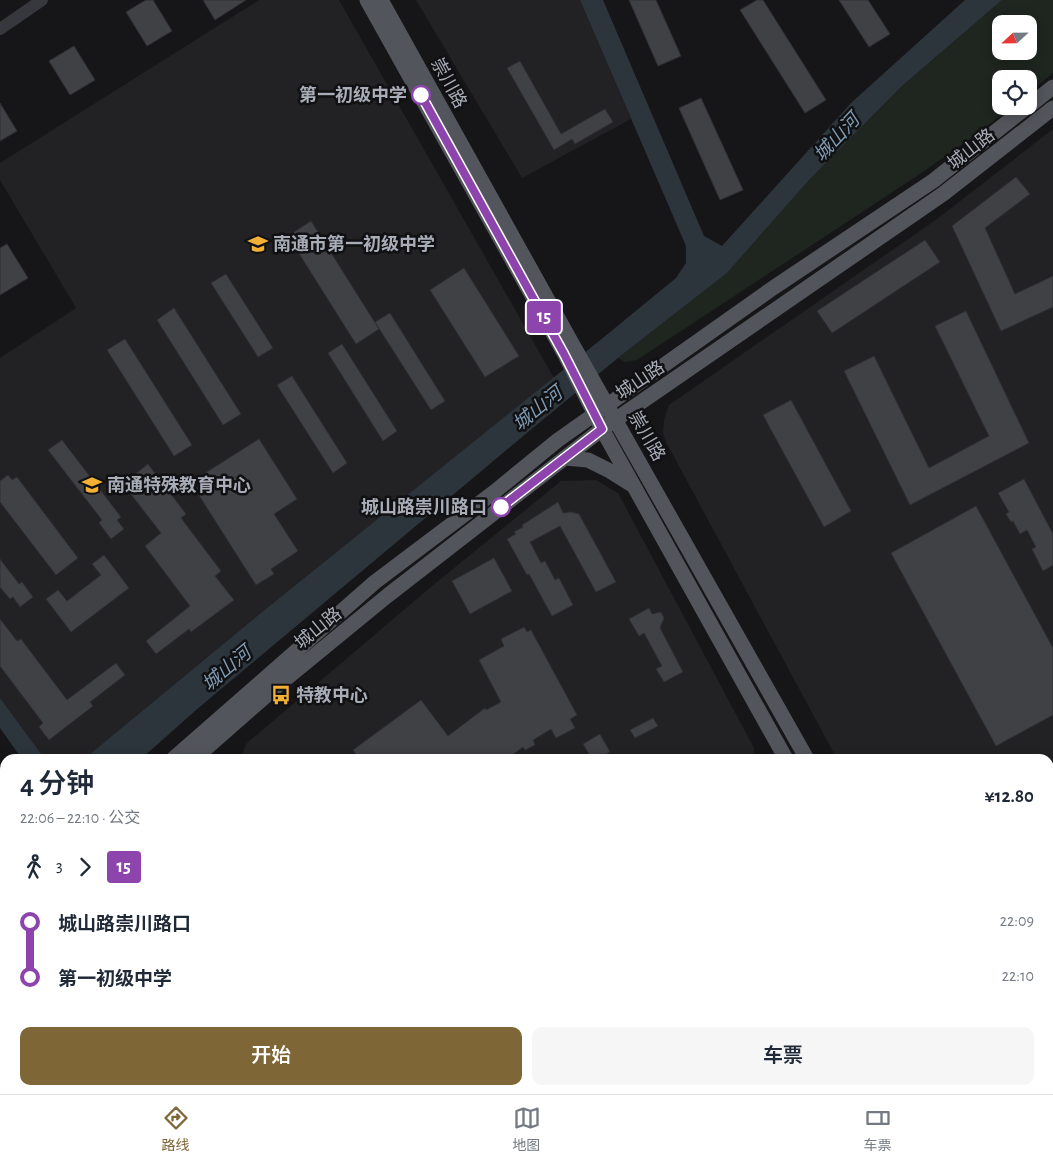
<!DOCTYPE html>
<html lang="zh">
<head>
<meta charset="utf-8">
<style>
	:root { --surface:#fff; --page:#f6f6f7; --text:#1f2937; --muted:#747a83; --line:#e0e1e3; --accent:#7e6636 }
	body { margin:0; font-family:"Alegreya Sans","Noto Sans SC",sans-serif; background:var(--page); color:var(--text); height:100vh; display:flex; flex-direction:column; font-size:19px; white-space:nowrap }
	* { box-sizing:border-box; margin:0 }
	p { font-size:16px; color:var(--muted) }
	.icon { flex:none; width:28px; height:28px; fill:none; stroke:currentColor; stroke-width:2; stroke-linecap:round; stroke-linejoin:round }
	.map { position:relative; flex:1; overflow:hidden }
	.drawer { position:absolute; left:0px; top:754px; width:1054px; height:341px; display:flex; flex-direction:column; background:var(--surface); border-radius:15px 15px 0 0; box-shadow:0 2px 12px #0003 }
	.drawer>* { flex:none }
	.badge { padding:0 10px; border-radius:4px; font-size:18px; line-height:32px }
	.needle { width:32px; rotate:248deg }
	.tools { position:absolute; left:992px; top:15px; display:grid; gap:10px }
	.tools a { display:grid; place-items:center; width:45px; height:45px; border-radius:10px; background:var(--surface); box-shadow:0 2px 12px #0003; font-size:25px }
	.map>.badge { position:absolute; translate:-50% -50%; box-shadow:0 0 0 2px #fff }
	.legs { display:flex; align-items:center; gap:8px; height:55px; padding:0 20px; font-size:16px }
	.legs p { margin-inline-start:auto }
	.headline { display:flex; align-items:center; justify-content:space-between; height:85px; padding:0 20px }
	h1 { font-size:28px; font-weight:600; line-height:38px }
	.button { display:flex; gap:10px; margin-top:auto; padding:10px 20px }
	.button a { flex:1; height:58px; border-radius:10px; background:var(--accent); color:#fff; font-size:20px; font-weight:600; line-height:58px; text-align:center }
	.button a+a { background:var(--page); color:var(--text) }
	ul { padding:0 20px; list-style:none }
	li { display:flex; align-items:center; gap:18px; height:55px; font-size:19px }
	li i { display:grid; place-items:center; width:8px; height:100%; margin:0 6px; background:currentColor }
	li i::after { content:''; width:12px; height:12px; margin:-6px; border:4px solid; border-radius:50%; background:var(--surface) }
	li p { margin-inline-start:auto }
	li:first-child i { background:linear-gradient(#0000 50%,currentColor 0) }
	li:last-child i { background:linear-gradient(currentColor 50%,#0000 0) }
	.dock { display:flex; justify-content:space-around; align-items:center; height:70px; border-top:1px solid var(--line); background:var(--surface); font-size:14px; color:var(--muted) }
	.dock a { display:grid; justify-items:center; gap:2px }
	.dock .active { color:var(--accent) }
	.map>svg:first-child { display:block }
	.built { fill:#222225 }
	.green { fill:#1e261f; fill-rule:evenodd }
	.water { fill:#2c353c }
	.building { fill:#404145; stroke:#303034 }
	.lines { fill:none; stroke-linecap:round; stroke-linejoin:round }
	.minor { stroke:#37383d; stroke-width:12 }
	.major { stroke:#53555c; stroke-width:15 }
	.line-1-casing { stroke:#fff; stroke-width:11 }
	.line-1 { stroke:#8e44ad; stroke-width:8 }
	.stop-1-dot { fill:#fff; stroke:#8e44ad; stroke-width:2.5 }
	.labels { text-anchor:middle; stroke-width:5; stroke-linejoin:round; paint-order:stroke }
	.street-label { font-size:18px; fill:#a8adb8; stroke:#111113 }
	.stop-label { font-size:18px; font-weight:bold; fill:#a8adb8; stroke:#111113; text-anchor:end }
	.poi-label { font-size:18px; font-weight:bold; fill:#a8adb8; stroke:#111113; text-anchor:start }
	.water-label { font-size:19px; font-style:italic; fill:#7f9bb3; stroke:#111113 }
</style>
</head>
<body>
<div class="map">
<svg width="1053" height="1094" viewBox="0 0 1053 1094">
	<rect width="100%" height="100%" fill="#161618"/>
	<path class="built" d="M259,0H339L554,378L262,612L84,759H45L0,698V358L76,308L0,180V163Z
		M416,0H580L631,119L522,178Z
		M1053,129V1071L1049,1074V759H837L666,442L663,433L664,420L669,405L937,219Z
		M596,480L618,493L754,748V759H241L246,744L432,586L561,481Z
		M5,959V1090H427L430,1094H6L0,1086V963Z
		M466,1090H944L946,1094H469Z"/>
	<path class="green" d="M1002,0H1053V73L1029,93V79H1001V106H1012L981,131L920,174L637,360L625,362L618,358L727,273L810,179L902,86ZM1001,24H1029V51H1001Z"/>
	<path class="water" d="M580,0H603L704,236L722,246L851,103L965,0H1002L902,86L810,179L727,273L618,358L534,427L196,710L141,759H84L262,612L604,337L676,278L686,263V246Z
		M0,698L45,759H22L0,728Z
		M5,846V880L0,884V850Z"/>
	<path class="building" d="M146,0H153L172,31L147,46L126,12Z
		M203,0H246L215,20Z
		M629,0H656L681,56L658,66Z
		M757,0H763L826,100L805,113L740,10Z
		M839,0H868L890,34L869,47Z
		M74,46L95,80L70,95L49,61Z
		M520,61L561,134L605,109L613,122L575,144L572,139L554,150L507,68Z
		M701,98L743,190L720,200L679,108Z
		M0,103L17,131L0,141Z
		M1016,177L1030,194L985,228L1015,294L1053,276V307L1001,331L952,226Z
		M311,221L379,329L356,344L288,236Z
		M925,240L940,262L832,333L817,311Z
		M7,244L28,278L0,295V248Z
		M464,268L519,356L485,377L430,290Z
		M226,274L273,348L258,357L211,283Z
		M174,308L241,414L223,425L157,320Z
		M966,311L1029,443L910,505L844,371L874,356L929,468L989,436L935,326Z
		M390,313L445,401L431,410L375,322Z
		M125,339L192,445L174,456L107,350Z
		M342,344L397,431L383,441L328,353Z
		M292,376L347,463L333,473L277,385Z
		M791,400L851,511L824,527L763,415Z
		M259,439L297,499L274,514L298,551L271,569L274,574L256,585L195,489L207,482L202,475Z
		M62,440L121,517L117,520L124,529L111,539L99,523L102,520L48,450Z
		M148,464L186,514L181,518L221,571L215,576L234,600L191,632L189,629L156,654L146,641L190,606L145,546L161,533L123,484Z
		M8,475L12,480L17,477L78,558L56,575L0,502V481Z
		M1024,479L1053,534V565L1043,571L1032,549L1036,547L1027,530L1020,534L1013,521L1011,522L1006,514L1009,512L998,493Z
		M558,502L563,513L571,512L579,514L616,582L596,592L560,526L530,542L541,563L545,561L555,580L559,578L573,605L552,616L529,574L527,575L507,539L516,534L514,532L523,527L522,525Z
		M976,506L1053,648V715L996,746L891,553Z
		M104,555L129,588L71,632L46,599L58,590L67,601L101,575L92,564Z
		M494,558L512,591L470,614L452,581Z
		M0,559L19,584L22,582L33,597L20,607L13,597L10,599L0,587Z
		M649,608L652,614L661,612L664,618L660,628L683,672L664,682L656,669L662,666L644,633L639,636L629,619Z
		M0,619L17,641L21,639L67,700L116,663L125,675L90,702L93,706L49,740L39,727L43,723L0,666Z
		M524,627L527,632L531,630L577,715L570,719L575,728L556,738L551,729L533,740L535,745L525,750L523,747L507,759H359L353,750L421,700L448,736L485,708L486,710L501,702L479,660L504,646L501,639Z
		M653,718L658,726L635,738L630,730Z
		M600,734L610,752L597,759H592L583,744Z"/>
	<g class="lines">
		<path class="minor" d="M0,29L42,0
			M447,1090L450,1094"/>
		<path class="major" d="M367,0L564,353L602,429L786,759
			M381,0L574,347L807,759
			M1029,106L1053,87
			M565,458L588,460L608,470L632,485
			M173,759L375,582L493,493L558,440L773,288L933,181L1028,106
			M194,759L276,687L387,596L602,429L943,194L1053,108
			M0,915L5,911
			M0,936L5,931
			M975,1090L977,1094
			M996,1090L999,1094"/>
	</g>
	<g class="lines">
		<defs>
			<path id="line-1" d="M421,95L564,354L602,429L501,507"/>
		</defs>
		<use href="#line-1" class="line-1-casing"/>
		<use href="#line-1" class="line-1"/>
	</g>
	<defs>
		<symbol id="school-bare" viewBox="-9 -9 18 18"><path d="M0-5L7-2L0 1L-7-2ZM-4 1L0 2.5L4 1V4Q0 6-4 4Z" fill="#f2b134" stroke="#111113" stroke-width="2.5" paint-order="stroke"/></symbol>
		<symbol id="bus-bare" viewBox="-9 -9 18 18"><path d="M-5-6H5V4H4V6H2V4H-2V6H-4V4H-5ZM-3.5-4V0h7V-4ZM-3.5 1.2v1.5H-2V1.2ZM2 1.2v1.5H3.5V1.2Z" fill="#f2b134" stroke="#111113" stroke-width="2.5" paint-order="stroke"/></symbol>
	</defs>
	<g fill-rule="evenodd">
		<use href="#school-bare" x="244" y="230" width="28" height="28"/>
		<use href="#school-bare" x="78" y="471" width="28" height="28"/>
		<use href="#bus-bare" x="267" y="681" width="28" height="28"/>
	</g>
	<g class="stop-1-dot">
		<circle cx="421" cy="95" r="9"/>
		<circle cx="501" cy="507" r="9"/>
	</g>
	<g class="labels">
		<g class="street-label">
			<text transform="translate(449 83) rotate(61)" y="6">崇川路</text>
			<text transform="translate(971 149) rotate(-38)" y="6">城山路</text>
			<text transform="translate(640 380) rotate(-34)" y="6">城山路</text>
			<text transform="translate(647 436) rotate(60)" y="6">崇川路</text>
			<text transform="translate(318 628) rotate(-39)" y="6">城山路</text>
		</g>
		<g class="stop-label">
			<text x="407" y="101">第一初级中学</text>
			<text x="487" y="513">城山路崇川路口</text>
		</g>
		<g class="poi-label">
			<text x="273" y="250">南通市第一初级中学</text>
			<text x="107" y="491">南通特殊教育中心</text>
			<text x="296" y="701">特教中心</text>
		</g>
		<g class="water-label">
			<text transform="translate(836 137) rotate(-47)" y="7">城山河</text>
			<text transform="translate(537 408) rotate(-39)" y="7">城山河</text>
			<text transform="translate(226 668) rotate(-40)" y="7">城山河</text>
		</g>
	</g>
</svg>
<div class="tools">
<a><svg class="needle" viewBox="-14 -14 28 28"><path d="M0-13l5 13h-10z" fill="#e53935"/><path d="M0 13l5-13h-10z" fill="#747a83"/></svg></a>
<a><svg class="icon" aria-label="locate" viewBox="0 0 24 24"><circle cx="12" cy="12" r="6"/><path d="M12 2v4M12 18v4M2 12h4M18 12h4"/></svg></a>
</div>
<b class="badge" style="left:544px;top:317px;background:#8e44ad;color:#fff">15</b>
<section class="drawer">
<div class="headline"><div><h1>4 分钟</h1><p>22:06 – 22:10 · 公交</p></div><b>¥12.80</b></div>
<div class="legs"><svg class="icon" aria-label="walk" viewBox="0 0 24 24"><circle cx="13" cy="4" r="2"/><path d="M13 8l-2 6 4 7M11 14l-3 7M7 12l3-4h3l4 4"/></svg>3<svg class="icon" aria-label="forward" viewBox="0 0 24 24"><path d="M9 5l7 7-7 7"/></svg><b class="badge" style="background:#8e44ad;color:#fff">15</b></div>
<ul>
<li><i style="color:#8e44ad"></i><b>城山路崇川路口</b><p>22:09</p></li>
<li><i style="color:#8e44ad"></i><b>第一初级中学</b><p>22:10</p></li>
</ul>
<div class="button"><a>开始</a><a>车票</a></div>
</section>
</div>
<nav class="dock">
<a class="active"><svg class="icon" aria-label="directions" viewBox="0 0 24 24"><path d="M12 3l9 9-9 9-9-9zM9 14v-3h6M13 9l2 2-2 2"/></svg>路线</a>
<a><svg class="icon" aria-label="map" viewBox="0 0 24 24"><path d="M3 6l6-2 6 2 6-2v14l-6 2-6-2-6 2zM9 4v14M15 6v14"/></svg>地图</a>
<a><svg class="icon" aria-label="tickets" viewBox="0 0 24 24"><path d="M3 7h18v10H3zM15 7v10"/></svg>车票</a>
</nav>
</body>
</html>
